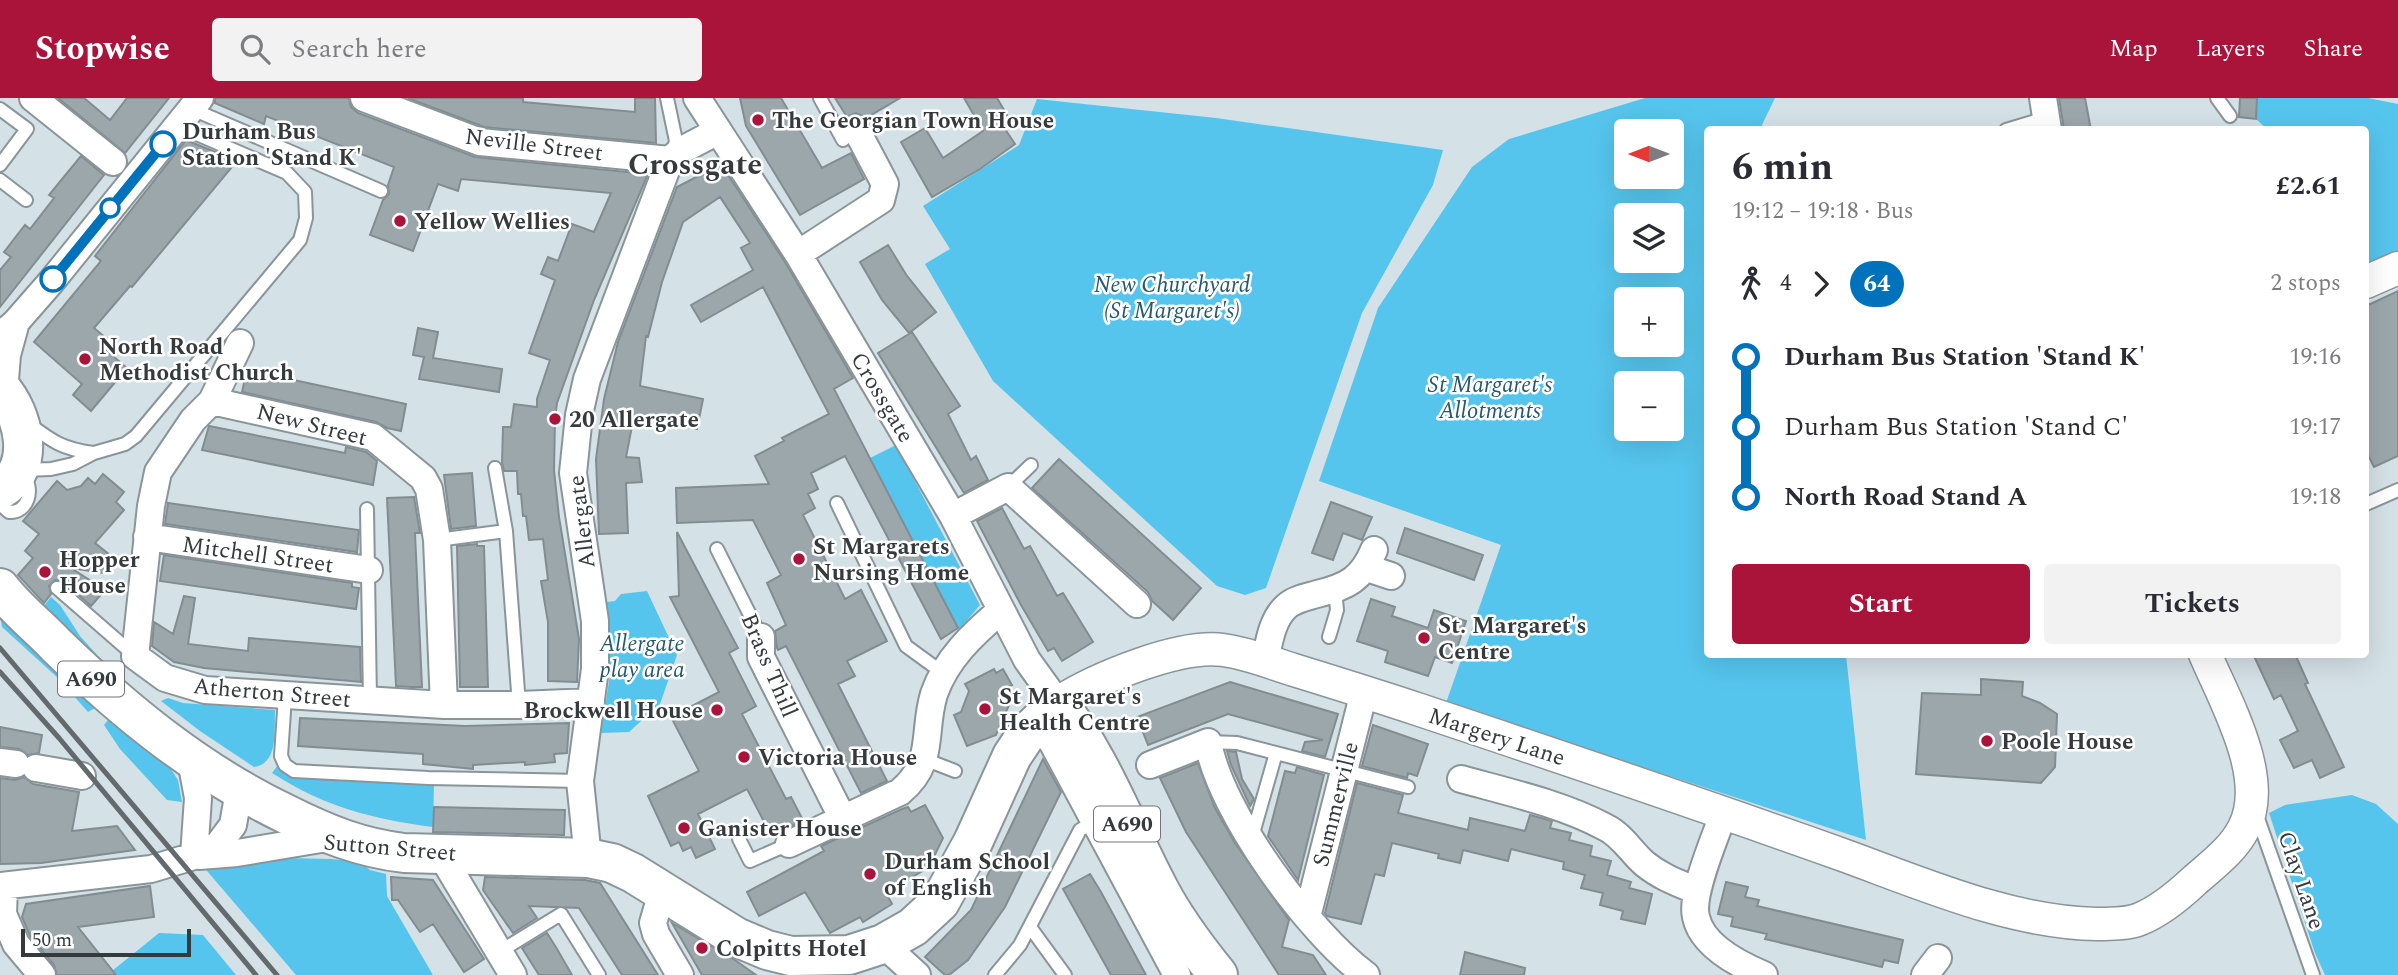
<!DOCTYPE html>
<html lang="en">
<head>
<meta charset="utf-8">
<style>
	:root { --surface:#fff; --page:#f2f2f3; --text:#2b2b33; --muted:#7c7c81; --accent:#aa143b }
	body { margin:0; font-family:Spectral,serif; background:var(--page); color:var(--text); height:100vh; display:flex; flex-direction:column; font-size:26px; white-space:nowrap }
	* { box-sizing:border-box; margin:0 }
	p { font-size:23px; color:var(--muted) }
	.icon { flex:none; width:38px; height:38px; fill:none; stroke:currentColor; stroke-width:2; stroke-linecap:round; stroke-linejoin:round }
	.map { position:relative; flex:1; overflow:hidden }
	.details { position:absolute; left:1704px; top:28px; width:665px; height:532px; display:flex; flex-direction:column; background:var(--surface); border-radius:7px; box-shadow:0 7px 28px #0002 }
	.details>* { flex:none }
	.badge { padding:0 14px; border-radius:23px; font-size:24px; line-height:46px }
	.needle { width:46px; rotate:270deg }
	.controls { position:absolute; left:1614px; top:21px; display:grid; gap:14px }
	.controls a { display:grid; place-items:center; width:70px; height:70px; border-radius:7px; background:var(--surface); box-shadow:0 7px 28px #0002; font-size:35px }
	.scale { position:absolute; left:21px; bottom:18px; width:170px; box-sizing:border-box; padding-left:7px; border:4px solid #353a3c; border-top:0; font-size:19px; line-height:24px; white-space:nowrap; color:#353a3c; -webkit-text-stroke:5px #fff; paint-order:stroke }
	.map>.badge { position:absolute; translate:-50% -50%; box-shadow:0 0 0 4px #fff }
	.legs { display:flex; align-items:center; gap:10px; height:77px; padding:0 28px; font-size:23px }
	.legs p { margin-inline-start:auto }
	.headline { display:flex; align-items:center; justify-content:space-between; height:119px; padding:0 28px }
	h1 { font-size:38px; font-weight:700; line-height:52px }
	.primary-button { display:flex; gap:14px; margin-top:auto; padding:14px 28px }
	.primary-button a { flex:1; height:80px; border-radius:7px; background:var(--accent); color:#fff; font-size:28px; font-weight:700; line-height:80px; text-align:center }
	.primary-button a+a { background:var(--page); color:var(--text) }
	ul { padding:0 28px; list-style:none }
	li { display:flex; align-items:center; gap:24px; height:70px; font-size:26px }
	li i { display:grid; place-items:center; width:10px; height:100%; margin:0 9px; background:currentColor }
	li i::after { content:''; width:18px; height:18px; margin:-9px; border:5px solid; border-radius:50%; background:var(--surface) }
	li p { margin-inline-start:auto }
	li:first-child i { background:linear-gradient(#0000 50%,currentColor 0) }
	li:last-child i { background:linear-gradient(currentColor 50%,#0000 0) }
	header { display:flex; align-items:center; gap:42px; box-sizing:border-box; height:98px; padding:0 35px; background:var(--accent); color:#fff }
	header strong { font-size:33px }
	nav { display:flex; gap:38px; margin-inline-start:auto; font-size:24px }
	.search { width:490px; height:63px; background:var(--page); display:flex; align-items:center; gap:18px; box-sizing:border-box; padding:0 24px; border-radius:7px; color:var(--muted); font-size:26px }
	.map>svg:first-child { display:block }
	.green { fill:#56c5ed; fill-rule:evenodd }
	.building { fill:#9ca7ac; stroke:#818d91; stroke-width:2 }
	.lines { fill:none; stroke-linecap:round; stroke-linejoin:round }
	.service-casing { stroke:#899599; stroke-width:16 }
	.minor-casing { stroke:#899599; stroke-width:30 }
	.tertiary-casing { stroke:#899599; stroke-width:35 }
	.trunk-casing { stroke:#899599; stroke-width:42 }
	.service { stroke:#fff; stroke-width:12 }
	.minor { stroke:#fff; stroke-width:26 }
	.tertiary { stroke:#fff; stroke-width:32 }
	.trunk { stroke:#fff; stroke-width:38 }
	.rail { stroke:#636a6d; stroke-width:5 }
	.line-1-casing { stroke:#fff; stroke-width:16 }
	.line-1 { stroke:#0072bc; stroke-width:10 }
	.poi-dot { fill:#aa143b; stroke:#fff; stroke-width:2.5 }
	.stop-1-dot { fill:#fff; stroke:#0072bc; stroke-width:3.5 }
	.labels { text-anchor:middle; stroke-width:5; stroke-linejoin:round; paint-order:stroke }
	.shield { fill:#fff; stroke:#727576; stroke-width:2 }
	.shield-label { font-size:21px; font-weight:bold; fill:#353a3c }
	.poi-label { font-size:23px; font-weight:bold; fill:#353a3c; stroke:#fff; text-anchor:start }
	.stop-label { font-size:23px; font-weight:bold; fill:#353a3c; stroke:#fff; text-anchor:start }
	.street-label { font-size:23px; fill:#353a3c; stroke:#fff }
	.park-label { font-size:23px; font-style:italic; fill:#26596b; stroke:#fff }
	.district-label { font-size:30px; font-weight:bold; fill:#353a3c; stroke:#fff }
</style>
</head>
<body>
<header>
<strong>Stopwise</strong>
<div class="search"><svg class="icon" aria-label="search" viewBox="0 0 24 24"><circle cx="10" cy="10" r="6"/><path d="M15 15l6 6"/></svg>Search here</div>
<nav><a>Map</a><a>Layers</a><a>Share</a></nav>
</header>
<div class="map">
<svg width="2398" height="877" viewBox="0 0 2398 877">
	<rect width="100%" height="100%" fill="#d4e1e6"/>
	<path class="green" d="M1645,0H1775L1760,31L1708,32V556L1846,557L1866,742L1446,605L1501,447L1319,383L1378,210L1472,69L1509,41ZM1626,33H1671V79H1626ZM1626,117H1671V163H1626ZM1626,201H1671V247H1626ZM1626,285H1671V331H1626Z
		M2257,0H2368L2398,6V160L2366,172V32L2267,31L2256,21Z
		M1037,1L1216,20L1443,52L1433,87L1362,215L1266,490L1245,497L1217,488L993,283L925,166L950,151L923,108L1019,47Z
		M896,347L980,507L959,532L870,360Z
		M647,493L677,557L660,606L629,634L601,635L610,577L607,504L615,503L621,496Z
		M51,499L60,507L80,538L107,568L96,562L43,509Z
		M0,517L12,532L95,610L88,614L59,581L2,529Z
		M168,600L183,605L275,612C274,631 279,666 254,669L200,633L161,603Z
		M108,622L170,670L178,682L182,704L167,702L120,651L104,627Z
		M278,667L288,675L434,686L433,729C372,721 325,709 272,675Z
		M2352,697L2376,706L2398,726V877H2325L2315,855L2269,715L2285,707Z
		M286,760L331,761L360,764L370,772L386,776L387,798L433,877H296L202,767L240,762Z
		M159,835L203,837L236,877H107Z"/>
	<path class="building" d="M58,0H84L110,22L127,0H169L125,55Z
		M215,0H349L351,9L358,15L475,59L648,76L594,202L557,305L555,321L554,372L559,419L579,541L577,584L548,583V524L541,483L548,482L543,441L529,442L526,418H523L521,396H518L517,373H504L502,365L503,329H511L514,306L537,309V301L550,262L529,255L555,182L541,176L548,159L558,163L572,126L594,134L611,95L461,81L458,93L438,86L413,153L370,137L383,102L389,96L388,87L394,69L266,18L264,26L215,5Z
		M408,0H523V4L635,14V0H655L656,45L484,29Z
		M740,0H781L822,70L851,55L864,81L800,117L746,28Z
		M835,0H900L866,20L856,15L847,19Z
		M964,0H997L1007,17L999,22L1015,46L980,71L932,99L901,44L925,30L943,60L983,33Z
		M2059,0H2085L2091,32H2064Z
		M2240,0H2257L2256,21L2239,19Z
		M186,42L237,63L132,189L130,188L94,230L112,245L106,252L127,270L91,313L73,297L82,286L34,244L101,163L95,158Z
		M81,58L104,77L0,209V172L11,159L4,154L25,127L30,131L54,100L49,97Z
		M721,66L785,164L853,280L834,291L958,530L941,541L845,358L811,375L818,391L808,396L815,410L803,417L845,501L861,492L887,543L847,563L855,578L838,586L887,683L861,695L786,548L778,552L777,550L775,533L786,527L767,485L781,477L753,422L677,425L676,390L769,386L755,358L784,343L782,340L829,316L763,189L701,224L691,207L753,172L741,150L750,145L720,99L683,124L662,184L648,239L646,238L640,288L703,301L697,331L634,318L626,359L639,360L642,384L626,385L628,435L599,436L596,361L604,301L618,244L677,89Z
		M888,147L907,178L936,214L909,235L882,202L860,164Z
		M2398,193V358L2374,369L2366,353V208Z
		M418,230L438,234L433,260L502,271L499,294L419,281L424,259L413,257Z
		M912,234L960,308L948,316L971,362L976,358L988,382L964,395L878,255Z
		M247,272L406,306L401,333L387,330L376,324L242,294Z
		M209,328L345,355L346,349L366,354L377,363L373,387L202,352Z
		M1059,361L1201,490L1173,522L1152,503L1148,494L1032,390Z
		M472,375L476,428L451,431L444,377Z
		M103,376L124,394L116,404L124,412L95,445L115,461L103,475L71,470L105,492L91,508L63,483L55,482L49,488L51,496L44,505L18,477L33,460L25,453L39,436L23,423L57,383L67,392L81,388L88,380L95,386Z
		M414,399L420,435H415L422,589H411L396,588L387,400Z
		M1331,404L1372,419L1362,442L1343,435L1333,462L1312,455Z
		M168,405L359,432L357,454L165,426Z
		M1002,410L1024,451L1030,448L1057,498L1063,495L1093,544L1062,563L1054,550L1048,553L1021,507L977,423Z
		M1405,430L1483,457L1474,482L1397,455Z
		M677,434L738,550L729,555L756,608L742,616L786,701L791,699L803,722L772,739L747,691L698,716L715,751L696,760L691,749L683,753L679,744L671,748L648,698L699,673L671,619L719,594L670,499L679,498Z
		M477,446V448H484L488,589H460L457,448Z
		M164,457L352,485V489L359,490L356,511L160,483Z
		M184,498L195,500L188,546L248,553L249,540L360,549L361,584L204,570L174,564L152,548L154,524L173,536Z
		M1371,501L1395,509L1392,518L1428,530L1434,512L1466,523L1452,565L1435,559L1428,578L1385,564L1388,553L1357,543Z
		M2253,556H2295L2308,585L2305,586L2344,669L2320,680L2312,662L2294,670L2280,642L2298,633L2281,597L2274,601Z
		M994,571L996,575L1003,571L1012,587L1001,593L1009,607L996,637L967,648L954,617L961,614L969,593L965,586Z
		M1981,581L2023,584L2022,598L2040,605L2057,616L2055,669L2041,685L1916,676L1922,595L1981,597Z
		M1230,584L1338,616L1325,659L1302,653L1305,644L1323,642L1228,616L1148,647L1137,619Z
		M300,620L465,628L569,625L567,655L554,656L555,664L525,667V664L473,667V671L423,666V656L298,648Z
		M1373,627L1428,646L1417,678L1408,675L1407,680L1362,668Z
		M0,629L42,637L39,655L28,657L19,651L0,649Z
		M1227,653L1236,654L1242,681L1254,701L1250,708L1231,667Z
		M1043,661L1061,694L1005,809L968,862L949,877H945L925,859L971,812Z
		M1198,665L1215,710L1235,745L1289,822L1282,849L1313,857L1326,877H1279L1186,734L1160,680Z
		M1297,669L1324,677L1298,782L1268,738L1285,673L1295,675Z
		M24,679L33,686L79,694L72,733L117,728L135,752L41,765L0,766V680L15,682Z
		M1357,685L1403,697L1398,715L1468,732L1470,720L1525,733L1530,717L1552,723L1550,730L1571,735L1569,742L1592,748L1590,758L1611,763L1607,777L1631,784L1629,790L1652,796L1645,826L1621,821L1623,813L1600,807L1603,795L1581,790L1585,777L1563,771L1564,764L1511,751L1508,763L1463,752L1460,765L1438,760L1439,756L1392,745L1384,778L1375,776L1361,826L1327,818L1325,815Z
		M925,707L943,740L929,769L886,795L892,806L863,824L860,819L830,835L805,794L759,818L747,794L824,753L821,748L902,711L908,709L911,714Z
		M434,709L565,712L564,737L433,734Z
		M1090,776L1101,794L1146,877H1111L1063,791Z
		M391,779L433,782L484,861L464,874L433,826L420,834L398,802H392Z
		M485,779L585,782L600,785L658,877H622L579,810L529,808L537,820L513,835L483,792Z
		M1726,784L1748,789L1745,799L1759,802L1757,808L1903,842L1898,865L1884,862L1882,869L1765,841L1767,836L1731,828L1733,819L1718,816Z
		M150,788L154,819L78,829L116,877H57L54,867L30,838L22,819L26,806Z
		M672,825L735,862L756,877H702Z
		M547,835L557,851L572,877H539L522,850Z
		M1465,854L1525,870L1524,877H1460Z"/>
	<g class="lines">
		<defs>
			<path id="service" d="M667,0L676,43L673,54
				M820,0L843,42L856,31
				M2217,0L2230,18
				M0,11L27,31L0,67
				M192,11L381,93
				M2006,32L2046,20
				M0,82L26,102
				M29,326C53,344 63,351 93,355
				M495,370L506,433L519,607
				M22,372L51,371L73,366L94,355L125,346L136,338L300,142L306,120L305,94L287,75L178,28
				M1008,389L1031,367
				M837,405L906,548L943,575
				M0,406L9,414C28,415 35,391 23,377
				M2366,406L2398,392
				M367,411L370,603
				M437,442L506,433
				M717,451L761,539
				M57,490L134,557
				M1329,539L1337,512L1335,492
				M285,598L281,658L285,667L294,673L428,680L580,683
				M1208,644L1237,645L1408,689
				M924,661L955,673
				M2256,715L2313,877
				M1252,739L1276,655
				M739,741L750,763L789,746
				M1030,829L1065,877
				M499,854L561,816L599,877
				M995,877L1020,847L1080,732L1095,723"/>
			<path id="minor" d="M33,0L113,64
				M364,0L480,44L670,62
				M697,0L798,156L953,418L1027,562L1058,605
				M2043,0L2048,32
				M798,156L881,102L885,86L856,31
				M0,238L16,224L51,184L200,0
				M240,245L212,303L193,322L158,374L151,408L135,558L165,580L205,592L444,607H519L591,604
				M4,294L7,257L16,224
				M212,303L373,339L423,380L429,391L437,442L444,607
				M953,418L1008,389L1137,506
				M147,439L369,472
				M1367,470L1391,478
				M761,539V559L843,721
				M1265,563C1269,544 1272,521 1287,508C1295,501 1307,499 1317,496C1347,489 1362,481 1374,452
				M1028,634H1039L1051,642L1177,877
				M191,662L198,700L194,758
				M0,664L16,666
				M1150,667L1208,644C1220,714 1309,835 1366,877
				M36,670L82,678
				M1461,681C1508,694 1562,706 1605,729C1622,737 1631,754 1645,766C1661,779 1678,785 1697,793
				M1724,714C1716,738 1690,796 1696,819C1702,848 1740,867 1764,877
				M789,746L900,694C936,664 922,635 934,596C946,561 973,536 1000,513
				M440,755L513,877
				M199,758L237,755L333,739
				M588,760L580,683L595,571V523L573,375L579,317L587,281L670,62L680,53L718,33
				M0,788L151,771L194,758L218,747L233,727L239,693
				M4,789L3,816L16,846L42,877
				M662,794L653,825L656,836L680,877
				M1307,819L1364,594
				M883,846L917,877
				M1925,877L1938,860"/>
			<path id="tertiary" d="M2366,184L2398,170
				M1058,605C1095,581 1179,546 1223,552C1247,555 1271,565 1294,572C1336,585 1378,598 1420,612C1561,659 1703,707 1843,757C1923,786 2012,825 2097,826C2109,826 2129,826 2140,821C2160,813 2179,797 2194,783C2212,767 2233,752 2244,730C2270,680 2225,603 2205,556"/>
			<path id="trunk" d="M0,289C24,316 37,370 0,392
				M0,490C16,511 38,528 56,547C126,615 200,675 288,717C326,736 361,750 404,755L588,760L612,765L633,775L736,839L767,852L791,858L849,857L883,846L913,829L940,804L973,744L1012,658L1028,634L1058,605C1102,661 1127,731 1160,793C1176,823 1197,851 1218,877"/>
		</defs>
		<use href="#service" class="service-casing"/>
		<use href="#minor" class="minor-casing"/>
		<use href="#tertiary" class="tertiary-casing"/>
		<use href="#trunk" class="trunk-casing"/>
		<use href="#service" class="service"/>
		<use href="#minor" class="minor"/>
		<use href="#tertiary" class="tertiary"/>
		<use href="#trunk" class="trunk"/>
		<path class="rail" d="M0,550L277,877
			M0,574L59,640L256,877"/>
	</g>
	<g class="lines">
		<defs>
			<path id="line-1" d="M53,181L163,46"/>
		</defs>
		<use href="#line-1" class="line-1-casing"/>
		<use href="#line-1" class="line-1"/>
	</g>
	<g class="poi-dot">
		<circle cx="758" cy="22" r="7"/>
		<circle cx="400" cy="123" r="7"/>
		<circle cx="85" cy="261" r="7"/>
		<circle cx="555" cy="321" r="7"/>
		<circle cx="799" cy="461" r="7"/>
		<circle cx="45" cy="474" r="7"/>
		<circle cx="1424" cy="540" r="7"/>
		<circle cx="985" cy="611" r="7"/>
		<circle cx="717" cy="612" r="7"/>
		<circle cx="1987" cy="643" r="7"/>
		<circle cx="744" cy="659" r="7"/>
		<circle cx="684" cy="730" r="7"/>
		<circle cx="870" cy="776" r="7"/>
		<circle cx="702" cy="850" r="7"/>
	</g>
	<g class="stop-1-dot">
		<circle cx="163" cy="46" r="12"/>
		<circle cx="110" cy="110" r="9"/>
		<circle cx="53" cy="181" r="12"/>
	</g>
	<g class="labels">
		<g class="shield">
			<rect x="58" y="563.5" width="66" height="35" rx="5"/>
			<rect x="1094" y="708.5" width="66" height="35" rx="5"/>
		</g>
		<g class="shield-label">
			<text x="91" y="588">A690</text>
			<text x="1127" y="733">A690</text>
		</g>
		<g class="poi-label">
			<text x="772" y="30">The Georgian Town House</text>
			<text x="414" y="131">Yellow Wellies</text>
			<text x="99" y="256">North Road<tspan x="99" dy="26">Methodist Church</tspan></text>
			<text x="569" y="329">20 Allergate</text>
			<text x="813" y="456">St Margarets<tspan x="813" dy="26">Nursing Home</tspan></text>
			<text x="59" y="469">Hopper<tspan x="59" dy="26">House</tspan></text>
			<text x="1438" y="535">St. Margaret's<tspan x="1438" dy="26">Centre</tspan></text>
			<text x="999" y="606">St Margaret's<tspan x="999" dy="26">Health Centre</tspan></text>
			<text x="703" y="620" text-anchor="end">Brockwell House</text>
			<text x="2001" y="651">Poole House</text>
			<text x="758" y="667">Victoria House</text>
			<text x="698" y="738">Ganister House</text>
			<text x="884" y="771">Durham School<tspan x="884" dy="26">of English</tspan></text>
			<text x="716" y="858">Colpitts Hotel</text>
		</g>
		<g class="stop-label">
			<text x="182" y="41">Durham Bus<tspan x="182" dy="26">Station 'Stand K'</tspan></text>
		</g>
		<g class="street-label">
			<text transform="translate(534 46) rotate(7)" y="8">Neville Street</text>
			<text transform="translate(883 299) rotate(59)" y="8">Crossgate</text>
			<text transform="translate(312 326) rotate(14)" y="8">New Street</text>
			<text transform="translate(581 424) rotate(-97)" y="8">Allergate</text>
			<text transform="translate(258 456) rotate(8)" y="8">Mitchell Street</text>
			<text transform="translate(770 567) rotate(67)" y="8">Brass Thill</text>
			<text transform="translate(272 594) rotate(5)" y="8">Atherton Street</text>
			<text transform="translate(1497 638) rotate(18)" y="8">Margery Lane</text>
			<text transform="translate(1335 706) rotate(-76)" y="8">Summerville</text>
			<text transform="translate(390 749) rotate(5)" y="8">Sutton Street</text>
			<text transform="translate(2302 782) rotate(71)" y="8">Clay Lane</text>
		</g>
		<g class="park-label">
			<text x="1172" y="194">New Churchyard<tspan x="1172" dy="26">(St Margaret's)</tspan></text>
			<text x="1490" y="294">St Margaret's<tspan x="1490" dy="26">Allotments</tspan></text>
			<text x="642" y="553">Allergate<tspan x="642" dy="26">play area</tspan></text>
		</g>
		<g class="district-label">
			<text x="695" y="76">Crossgate</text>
		</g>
	</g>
</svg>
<div class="controls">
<a><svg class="needle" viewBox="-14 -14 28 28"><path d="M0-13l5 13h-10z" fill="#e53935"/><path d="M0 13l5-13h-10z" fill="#7c7c81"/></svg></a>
<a><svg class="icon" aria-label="layers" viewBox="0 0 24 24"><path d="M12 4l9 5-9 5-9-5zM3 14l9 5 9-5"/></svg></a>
<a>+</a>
<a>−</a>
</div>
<div class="scale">50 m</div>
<section class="details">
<div class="headline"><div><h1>6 min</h1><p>19:12 – 19:18 · Bus</p></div><b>£2.61</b></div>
<div class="legs"><svg class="icon" aria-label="walk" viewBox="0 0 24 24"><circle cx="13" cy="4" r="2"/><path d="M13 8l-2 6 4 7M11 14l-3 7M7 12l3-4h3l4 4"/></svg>4<svg class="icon" aria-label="forward" viewBox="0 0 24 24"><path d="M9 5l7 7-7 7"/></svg><b class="badge" style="background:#0072bc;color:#fff">64</b><p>2 stops</p></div>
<ul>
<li><i style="color:#0072bc"></i><b>Durham Bus Station 'Stand K'</b><p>19:16</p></li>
<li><i style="color:#0072bc"></i><span>Durham Bus Station 'Stand C'</span><p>19:17</p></li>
<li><i style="color:#0072bc"></i><b>North Road Stand A</b><p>19:18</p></li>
</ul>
<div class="primary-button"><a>Start</a><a>Tickets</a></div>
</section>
</div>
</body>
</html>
